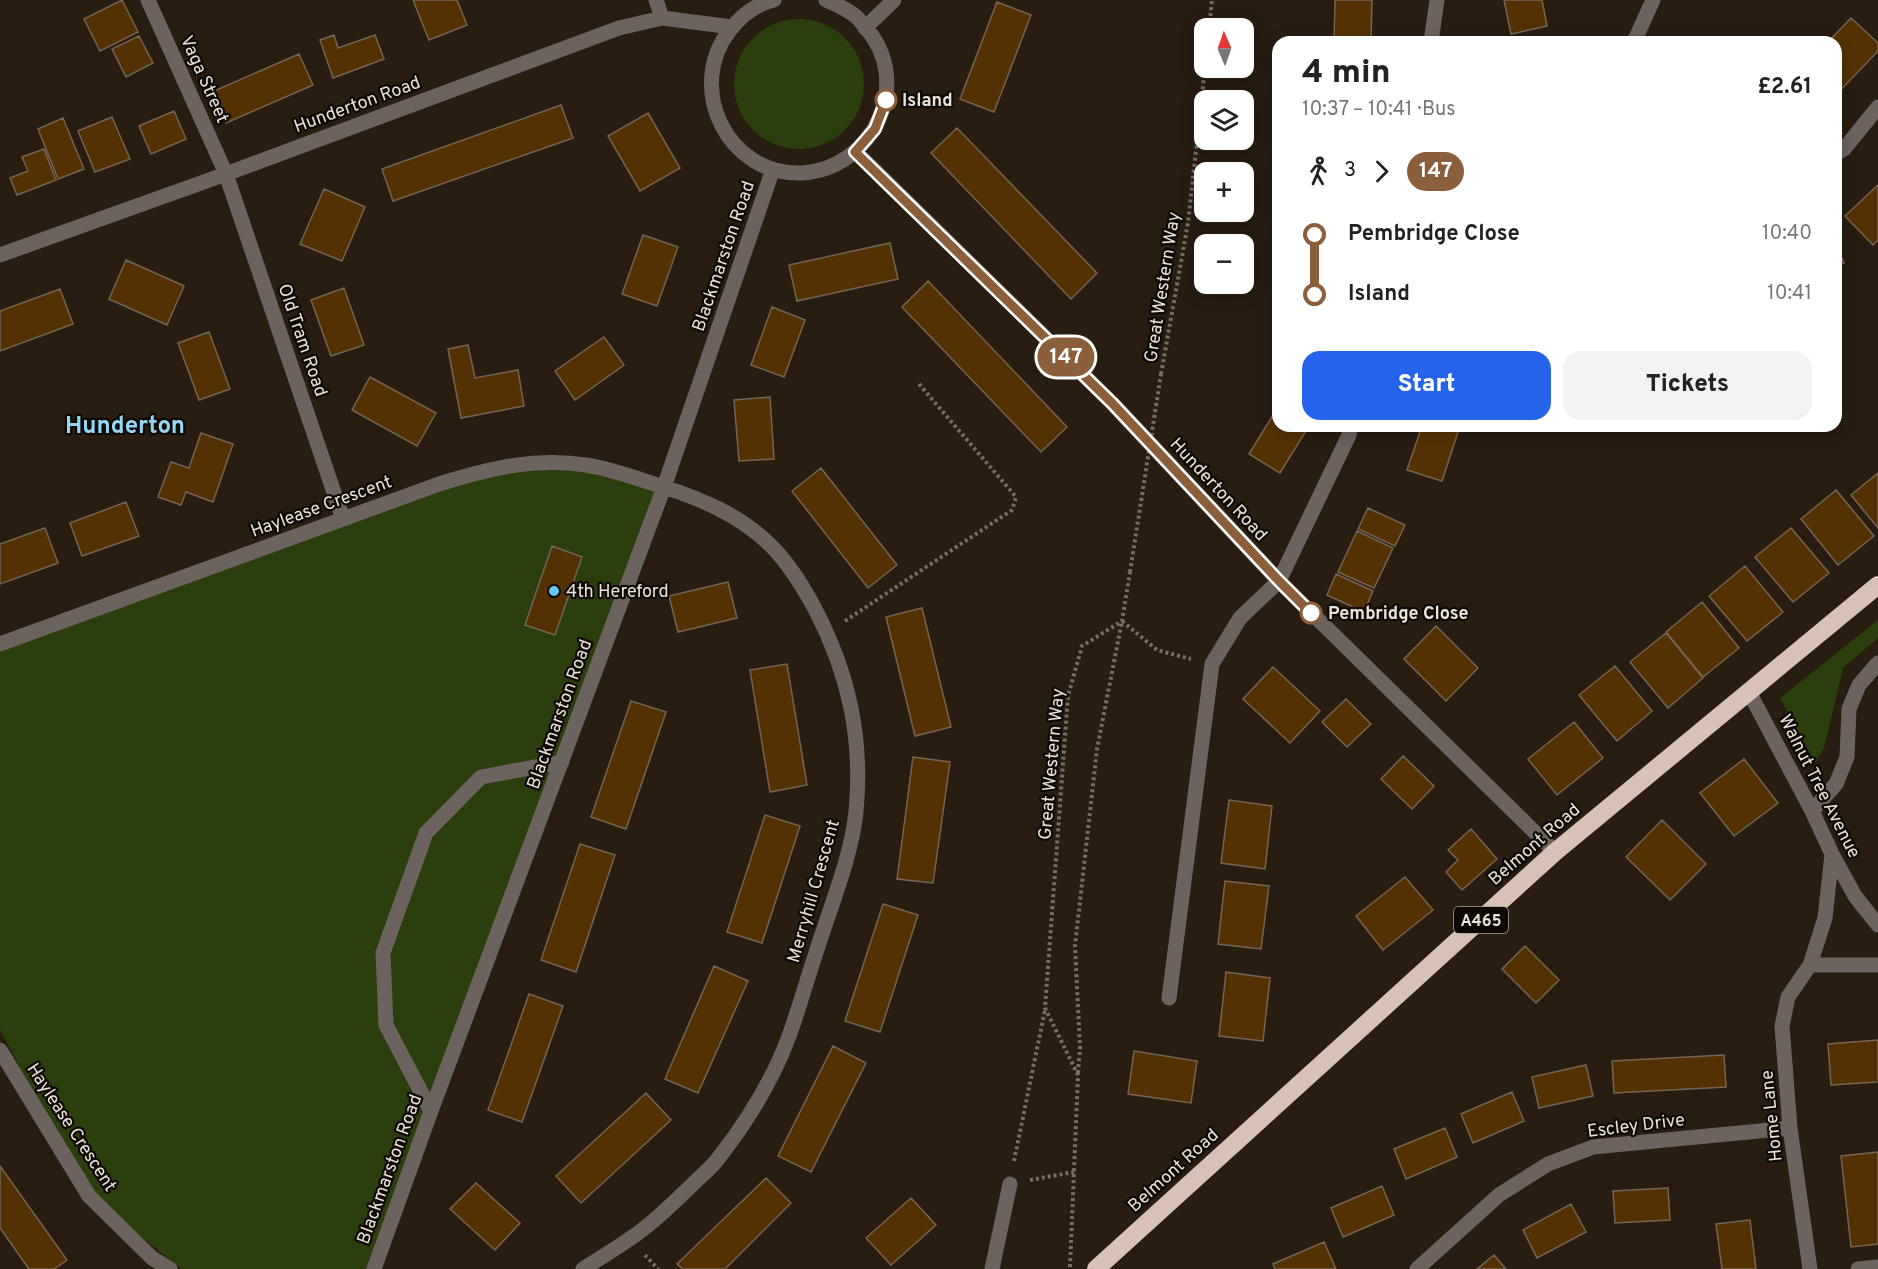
<!DOCTYPE html>
<html lang="en">
<head>
<meta charset="utf-8">
<style>
	:root { --surface:#fff; --page:#f2f2f2; --text:#222; --muted:#767676; --accent:#2563eb }
	body { margin:0; font-family:Overpass,sans-serif; background:var(--page); color:var(--text); height:100vh; display:flex; flex-direction:column; font-size:22px; white-space:nowrap }
	* { box-sizing:border-box; margin:0 }
	p { font-size:20px; color:var(--muted) }
	.icon { flex:none; width:33px; height:33px; fill:none; stroke:currentColor; stroke-width:2; stroke-linecap:round; stroke-linejoin:round }
	.map { position:relative; flex:1; overflow:hidden }
	.panel { position:absolute; left:1272px; top:36px; width:570px; height:396px; display:flex; flex-direction:column; background:var(--surface); border-radius:18px; box-shadow:0 3px 15px #0003 }
	.panel>* { flex:none }
	.badge { padding:0 12px; border-radius:20px; font-size:21px; line-height:39px }
	.needle { width:39px; rotate:358deg }
	.buttons { position:absolute; left:1194px; top:18px; display:grid; gap:12px }
	.buttons a { display:grid; place-items:center; width:60px; height:60px; border-radius:12px; background:var(--surface); box-shadow:0 3px 15px #0003; font-size:30px }
	.map>.badge { position:absolute; translate:-50% -50%; box-shadow:0 0 0 3px #fff }
	.legs { display:flex; align-items:center; gap:9px; height:66px; padding:0 30px; font-size:20px }
	.legs p { margin-inline-start:auto }
	.summary { display:flex; align-items:center; justify-content:space-between; height:102px; padding:0 30px }
	h1 { font-size:33px; font-weight:800; line-height:45px }
	.action { display:flex; gap:12px; margin-top:auto; padding:12px 30px }
	.action a { flex:1; height:69px; border-radius:18px; background:var(--accent); color:#fff; font-size:24px; font-weight:800; line-height:69px; text-align:center }
	.action a+a { background:var(--page); color:var(--text) }
	ul { padding:0 30px; list-style:none }
	li { display:flex; align-items:center; gap:21px; height:60px; font-size:22px }
	li i { display:grid; place-items:center; width:9px; height:100%; margin:0 8px; background:currentColor }
	li i::after { content:''; width:15px; height:15px; margin:-8px; border:4px solid; border-radius:50%; background:var(--surface) }
	li p { margin-inline-start:auto }
	li:first-child i { background:linear-gradient(#0000 50%,currentColor 0) }
	li:last-child i { background:linear-gradient(currentColor 50%,#0000 0) }
	.map>svg:first-child { display:block }
	.green { fill:#2b3e0e }
	.building { fill:#543102; stroke:#736556; stroke-width:1.5 }
	.lines { fill:none; stroke-linecap:round; stroke-linejoin:round }
	.path { stroke:#776c62; stroke-width:4; stroke-dasharray:3 3; stroke-linecap:butt }
	.minor { stroke:#6c635f; stroke-width:15 }
	.highway { stroke:#d8c2b7; stroke-width:18 }
	.path-bridge { stroke:#776c62; stroke-width:4; stroke-dasharray:3 3; stroke-linecap:butt }
	.line-1-casing { stroke:#fff; stroke-width:14 }
	.line-1 { stroke:#8b5e3c; stroke-width:9 }
	.stop-1-dot { fill:#fff; stroke:#8b5e3c; stroke-width:3 }
	.poi-dot { fill:#69c4f1; stroke:#0e0904; stroke-width:2 }
	.labels { text-anchor:middle; stroke-width:4.5; stroke-linejoin:round; paint-order:stroke }
	.shield { fill:#0e0904; stroke:#a9a29a; stroke-width:1.5 }
	.shield-label { font-size:16px; font-weight:bold; fill:#ebe3da }
	.street-label { font-size:18px; fill:#ebe3da; stroke:#0e0904 }
	.stop-label { font-size:18px; font-weight:bold; fill:#ebe3da; stroke:#0e0904; text-anchor:start }
	.poi-label { font-size:18px; fill:#ebe3da; stroke:#0e0904; text-anchor:start }
	.district-label { font-size:24px; font-weight:bold; fill:#95d5f6; stroke:#0e0904 }
</style>
</head>
<body>
<div class="map">
<svg width="1878" height="1269" viewBox="0 0 1878 1269">
	<rect width="100%" height="100%" fill="#291d11"/>
	<path class="green" d="M734 84a65 65 0 1 1 130 0a65 65 0 1 1-130 0Z
		M553,462L664,487L375,1269H182L89,1196L0,1030V647L439,484Z
		M1878,620V638L1843,668L1824,748L1815,763L1780,698Z"/>
	<path class="building" d="M122,0L138,32L100,51L84,19Z
		M413,0H457L467,25L429,40Z
		M1335,0H1372L1371,42H1334Z
		M1504,0H1542L1547,26L1511,34Z
		M997,2L1031,15L994,112L960,99Z
		M1851,18L1878,43V51L1836,95V42H1828Z
		M334,35L338,48L375,35L384,59L333,78L320,40Z
		M139,36L153,63L126,77L112,49Z
		M299,54L313,85L226,123L212,92Z
		M561,105L573,138L393,201L382,169Z
		M174,111L186,139L151,154L139,126Z
		M648,113L680,168L640,191L608,136Z
		M112,117L130,159L95,172L78,131Z
		M63,118L84,169L58,179L38,129Z
		M957,128L1097,273L1071,299L931,153Z
		M44,149L56,180L17,195L10,178L28,171L22,157Z
		M1878,185V240L1873,245L1845,216Z
		M324,189L365,207L342,261L300,244Z
		M643,235L678,247L657,306L622,294Z
		M890,243L898,279L797,301L789,265Z
		M1836,244L1844,263L1836,267Z
		M126,260L184,286L167,325L109,299Z
		M928,281L1067,427L1041,452L902,307Z
		M344,288L364,345L331,356L311,300Z
		M60,289L73,324L0,351V311Z
		M772,307L805,320L784,377L751,365Z
		M209,332L230,389L199,400L178,343Z
		M604,337L624,365L575,400L555,371Z
		M468,345L475,378L518,370L524,406L461,418L448,349Z
		M370,377L436,413L417,446L352,410Z
		M770,397L774,459L739,461L734,400Z
		M1278,407V426H1309L1280,473L1249,454Z
		M1422,426H1460L1442,481L1407,470Z
		M201,433L233,444L213,502L186,492L181,505L158,497L171,462L189,468Z
		M821,468L897,565L868,588L792,491Z
		M1878,473V528L1851,495Z
		M1836,490L1874,536L1838,565L1801,519Z
		M126,502L139,536L82,556L70,523Z
		M1368,508L1405,525L1395,546L1358,529Z
		M45,528L58,563L0,584V544Z
		M1791,528L1829,573L1793,602L1755,557Z
		M1357,531L1393,548L1374,588L1338,572Z
		M552,546L582,557L555,635L525,625Z
		M1745,566L1783,612L1747,641L1709,596Z
		M1336,574L1373,591L1364,612L1327,595Z
		M728,582L737,618L678,632L669,596Z
		M1702,602L1739,648L1703,677L1666,632Z
		M922,608L951,727L915,736L886,617Z
		M1436,626L1478,668L1446,701L1404,659Z
		M1666,633L1703,678L1668,708L1630,662Z
		M787,664L807,785L770,792L750,670Z
		M1615,666L1652,711L1617,741L1579,695Z
		M1273,667L1320,711L1290,743L1243,699Z
		M1346,699L1371,724L1347,747L1322,722Z
		M631,701L666,712L626,829L591,817Z
		M1574,722L1603,758L1557,795L1528,759Z
		M1403,756L1434,786L1412,809L1381,779Z
		M913,757L950,762L933,883L897,879Z
		M1744,759L1778,803L1734,836L1700,793Z
		M1229,800L1272,806L1265,869L1221,863Z
		M765,815L800,826L762,943L727,932Z
		M1662,820L1706,864L1670,900L1626,857Z
		M1471,829L1497,859L1462,890L1446,872L1458,860L1448,850Z
		M580,844L615,855L576,972L541,960Z
		M1405,877L1433,910L1383,950L1356,916Z
		M1225,881L1269,886L1261,949L1218,944Z
		M883,904L918,915L880,1032L845,1021Z
		M1525,946L1559,980L1536,1003L1502,969Z
		M714,966L748,981L698,1093L665,1079Z
		M1226,972L1270,978L1263,1041L1219,1036Z
		M529,994L563,1006L522,1122L488,1110Z
		M1878,1040V1082L1831,1085L1828,1044Z
		M833,1046L866,1063L811,1172L778,1156Z
		M1134,1051L1197,1061L1191,1103L1128,1094Z
		M1724,1055L1726,1087L1614,1093L1612,1061Z
		M1586,1065L1593,1096L1539,1108L1532,1077Z
		M1512,1092L1524,1121L1473,1143L1461,1114Z
		M646,1093L671,1120L581,1203L556,1176Z
		M1445,1128L1457,1157L1406,1179L1394,1149Z
		M1878,1152V1244L1851,1247L1841,1156Z
		M0,1166L67,1260L54,1269H29L0,1228Z
		M766,1178L791,1203L725,1269H683L677,1264Z
		M476,1183L520,1223L495,1250L450,1209Z
		M1382,1186L1394,1215L1343,1237L1331,1208Z
		M1668,1188L1670,1220L1615,1223L1613,1191Z
		M911,1198L936,1225L891,1265L866,1238Z
		M1571,1204L1586,1232L1537,1258L1523,1230Z
		M1750,1220L1756,1269H1722L1716,1224Z
		M1324,1242L1336,1269H1275L1273,1264Z
		M1494,1255L1506,1269H1477Z"/>
	<g class="lines">
		<path class="path" d="M1209,28L1212,0
			M1161,374L1188,223L1205,68
			M845,621L1012,510L1016,497L919,384
			M1078,1073L1080,1048L1075,946L1097,749L1122,621L1157,650L1191,659
			M1014,1161L1045,1010
			M1030,1180L1074,1172
			M645,1255L658,1269
			M1070,1267L1078,1075L1045,1008L1068,696L1082,646L1122,621L1130,572"/>
		<path class="minor" d="M148,0L226,174L343,519
			M656,0L662,18
			M774,0C756,4 741,16 730,30C685,87 727,176 802,173C873,169 914,83 866,28C862,24 859,18 854,15C847,9 835,4 826,0
			M865,28L894,0
			M1431,42L1437,0
			M1634,42L1653,0
			M856,152L1112,403L1279,581L1555,852
			M1836,154L1844,149L1878,107
			M0,255L226,174L619,28L662,18L732,27
			M0,644L439,484C487,469 535,457 586,465C613,469 641,480 667,488C703,500 738,515 766,541C787,560 802,585 815,609C849,674 863,739 856,812C851,859 829,910 815,956C806,982 799,1009 789,1036C773,1080 746,1123 717,1160C710,1169 700,1177 692,1185C672,1204 651,1225 628,1240C614,1250 598,1259 583,1269
			M1749,692L1812,811L1832,854L1855,896L1878,925
			M1812,811L1836,784L1847,757L1849,709L1859,685L1878,663
			M1810,965H1878
			M1169,998L1212,664L1240,618L1279,581L1349,435L1351,426
			M0,1050L89,1196L152,1258L170,1269
			M431,1111L386,1025L383,953L426,833L481,777L562,762
			M374,1269L431,1111L664,487L773,169
			M992,1269L1010,1184
			M1417,1269L1499,1195L1548,1164L1593,1147L1790,1128
			M1810,1269L1790,1128L1782,1026L1788,997L1810,965L1825,918L1832,854
			M1858,1269L1878,1267"/>
		<path class="highway" d="M1096,1269L1555,852L1878,585"/>
		<path class="path-bridge" d="M1130,572L1161,374"/>
	</g>
	<g class="lines">
		<defs>
			<path id="line-1" d="M886,100L875,129L855,152L1112,403L1279,581L1311,613"/>
		</defs>
		<use href="#line-1" class="line-1-casing"/>
		<use href="#line-1" class="line-1"/>
	</g>
	<g class="stop-1-dot">
		<circle cx="886" cy="100" r="10"/>
		<circle cx="1311" cy="613" r="10"/>
	</g>
	<circle class="poi-dot" cx="554" cy="591" r="6"/>
	<g class="labels">
		<rect class="shield" x="1454" y="907" width="54" height="26" rx="4.5"/>
		<g class="shield-label">
			<text x="1481" y="926">A465</text>
		</g>
		<g class="street-label">
			<text transform="translate(205 79) rotate(66)" y="6">Vaga Street</text>
			<text transform="translate(357 104) rotate(-20)" y="6">Hunderton Road</text>
			<text transform="translate(723 256) rotate(-71)" y="6">Blackmarston Road</text>
			<text transform="translate(1162 287) rotate(-81)" y="6">Great Western Way</text>
			<text transform="translate(303 340) rotate(71)" y="6">Old Tram Road</text>
			<text transform="translate(1219 489) rotate(47)" y="6">Hunderton Road</text>
			<text transform="translate(321 506) rotate(-20)" y="6">Haylease Crescent</text>
			<text transform="translate(559 714) rotate(-70)" y="6">Blackmarston Road</text>
			<text transform="translate(1051 764) rotate(-85)" y="6">Great Western Way</text>
			<text transform="translate(1820 786) rotate(63)" y="6">Walnut Tree Avenue</text>
			<text transform="translate(1534 844) rotate(-41)" y="6">Belmont Road</text>
			<text transform="translate(813 891) rotate(-74)" y="6">Merryhill Crescent</text>
			<text transform="translate(1771 1116) rotate(-96)" y="6">Home Lane</text>
			<text transform="translate(1636 1125) rotate(-7)" y="6">Escley Drive</text>
			<text transform="translate(72 1127) rotate(57)" y="6">Haylease Crescent</text>
			<text transform="translate(389 1169) rotate(-70)" y="6">Blackmarston Road</text>
			<text transform="translate(1173 1170) rotate(-42)" y="6">Belmont Road</text>
		</g>
		<g class="stop-label">
			<text x="902" y="106">Island</text>
			<text x="1328" y="619">Pembridge Close</text>
		</g>
		<g class="poi-label">
			<text x="566" y="597">4th Hereford</text>
		</g>
		<g class="district-label">
			<text x="125" y="433">Hunderton</text>
		</g>
	</g>
</svg>
<div class="buttons">
<a><svg class="needle" viewBox="-14 -14 28 28"><path d="M0-13l5 13h-10z" fill="#e53935"/><path d="M0 13l5-13h-10z" fill="#767676"/></svg></a>
<a><svg class="icon" aria-label="layers" viewBox="0 0 24 24"><path d="M12 4l9 5-9 5-9-5zM3 14l9 5 9-5"/></svg></a>
<a>+</a>
<a>−</a>
</div>
<b class="badge" style="left:1066px;top:357px;background:#8b5e3c;color:#fff">147</b>
<section class="panel">
<div class="summary"><div><h1>4 min</h1><p>10:37 – 10:41 · Bus</p></div><b>£2.61</b></div>
<div class="legs"><svg class="icon" aria-label="walk" viewBox="0 0 24 24"><circle cx="13" cy="4" r="2"/><path d="M13 8l-2 6 4 7M11 14l-3 7M7 12l3-4h3l4 4"/></svg>3<svg class="icon" aria-label="forward" viewBox="0 0 24 24"><path d="M9 5l7 7-7 7"/></svg><b class="badge" style="background:#8b5e3c;color:#fff">147</b></div>
<ul>
<li><i style="color:#8b5e3c"></i><b>Pembridge Close</b><p>10:40</p></li>
<li><i style="color:#8b5e3c"></i><b>Island</b><p>10:41</p></li>
</ul>
<div class="action"><a>Start</a><a>Tickets</a></div>
</section>
</div>
</body>
</html>
